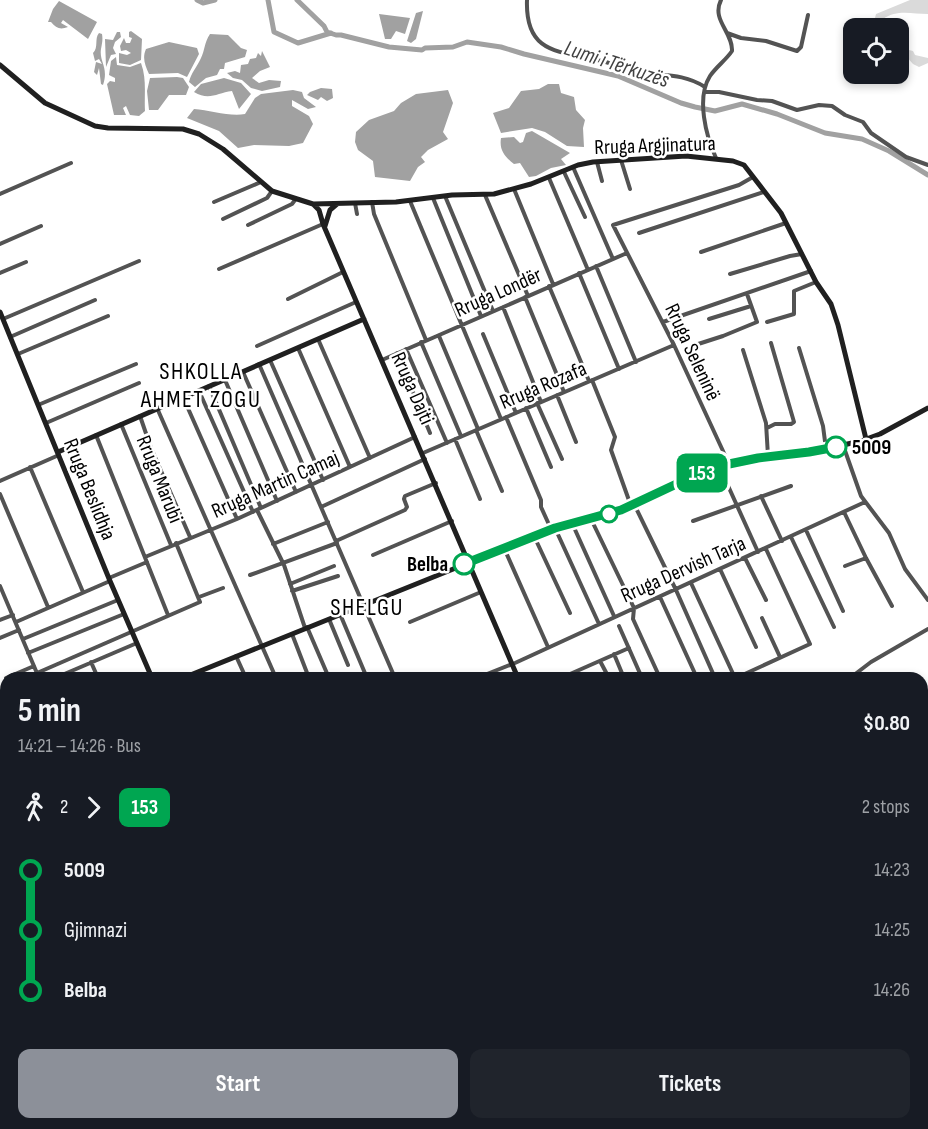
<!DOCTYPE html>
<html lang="en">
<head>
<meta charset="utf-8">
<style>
	:root { --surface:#171b24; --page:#20242c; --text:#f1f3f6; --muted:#9ea1a6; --accent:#8c9099 }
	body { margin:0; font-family:"Sofia Sans Condensed",sans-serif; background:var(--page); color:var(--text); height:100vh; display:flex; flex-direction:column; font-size:22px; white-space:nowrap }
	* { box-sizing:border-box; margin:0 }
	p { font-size:20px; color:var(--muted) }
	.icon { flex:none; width:33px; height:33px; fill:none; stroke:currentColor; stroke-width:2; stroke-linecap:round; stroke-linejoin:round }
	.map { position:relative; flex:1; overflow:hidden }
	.side { position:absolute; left:0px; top:672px; width:928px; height:458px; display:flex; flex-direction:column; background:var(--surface); border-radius:18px 18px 0 0; box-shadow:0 3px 9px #0003 }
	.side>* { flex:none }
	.badge { padding:0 12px; border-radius:9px; font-size:21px; line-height:39px }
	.tools { position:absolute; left:843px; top:18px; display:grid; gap:12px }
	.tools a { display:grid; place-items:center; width:66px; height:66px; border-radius:12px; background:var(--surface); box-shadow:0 3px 9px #0003; font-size:30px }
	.map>.badge { position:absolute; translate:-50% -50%; box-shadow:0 0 0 3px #fff }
	.legs { display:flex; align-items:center; gap:9px; height:66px; padding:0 18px; font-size:20px }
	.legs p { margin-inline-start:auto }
	.head { display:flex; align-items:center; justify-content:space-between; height:102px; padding:0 18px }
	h1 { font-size:33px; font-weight:700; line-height:45px }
	.cta { display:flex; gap:12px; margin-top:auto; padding:12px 18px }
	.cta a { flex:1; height:69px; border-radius:12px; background:var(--accent); color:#fff; font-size:24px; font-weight:700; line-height:69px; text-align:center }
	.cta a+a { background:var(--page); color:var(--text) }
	ul { padding:0 18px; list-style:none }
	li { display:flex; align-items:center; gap:21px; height:60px; font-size:22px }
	li i { display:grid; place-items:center; width:9px; height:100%; margin:0 8px; background:currentColor }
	li i::after { content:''; width:15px; height:15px; margin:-8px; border:4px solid; border-radius:50%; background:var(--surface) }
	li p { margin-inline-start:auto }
	li:first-child i { background:linear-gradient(#0000 50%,currentColor 0) }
	li:last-child i { background:linear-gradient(currentColor 50%,#0000 0) }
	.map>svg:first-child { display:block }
	.green { fill:#dadada }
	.water { fill:#a1a1a1 }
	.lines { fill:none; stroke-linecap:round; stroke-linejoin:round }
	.stream { stroke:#a1a1a1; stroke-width:1.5 }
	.river { stroke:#a1a1a1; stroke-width:5 }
	.street { stroke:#535353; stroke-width:4 }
	.secondary { stroke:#202020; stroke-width:5 }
	.line-1-casing { stroke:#fff; stroke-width:14 }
	.line-1 { stroke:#00a651; stroke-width:9 }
	.stop-1-dot { fill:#fff; stroke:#00a651; stroke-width:3 }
	.labels { text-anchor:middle; stroke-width:5; stroke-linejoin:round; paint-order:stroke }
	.street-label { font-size:21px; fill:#000; stroke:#fff }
	.stop-label { font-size:21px; font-weight:bold; fill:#000; stroke:#fff; text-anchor:start }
	.water-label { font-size:22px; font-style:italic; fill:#424242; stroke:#fff }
	.quarter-label { font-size:24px; letter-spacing:1.5px; fill:#000; stroke:#fff }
</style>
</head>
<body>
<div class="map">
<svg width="928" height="1129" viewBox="0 0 928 1129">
	<rect width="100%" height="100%" fill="#fff"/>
	<path class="green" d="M910,0H928V14C912,14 897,9 883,19L875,18L876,14Z
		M899,37L905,49L913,51L915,55L928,58V63L919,67L913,64L905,55H900Z
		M267,1124H349L347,1129H265Z
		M404,1124H810L808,1129H403Z"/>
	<path class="water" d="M59,1L97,22L88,39L63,20L61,23L68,27C60,30 56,28 51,22H48L53,9Z
		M423,11L416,39L411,43L407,41L416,13Z
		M379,14L410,18L405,34L396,31L391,39H385Z
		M131,31L142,39L141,60L130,65L119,63V53L127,55L131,53L126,50L121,51L120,46L124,38L126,43H130L132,38L129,37V32Z
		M117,32H120L121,37L115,42L113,48L116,54L111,55L106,67L105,39L113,40Z
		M99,33L102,34C103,40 102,43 101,49C99,62 109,67 103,85L101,84L99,68L97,75L94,72L96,62L102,64L99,59L95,61L93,53C99,47 94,39 99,33Z
		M210,34L228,35L241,48L247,50L245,57L225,63L224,69H220L217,75L206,78L195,87L189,82C191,73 197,67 201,58C205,50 204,43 210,34Z
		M169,42L197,48L199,54L187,77L178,73L149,74C145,65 142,58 146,49Z
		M262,51L270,67L260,71L252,78L259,83L269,80L281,81L280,87L262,91L251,88L242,80L233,78L227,73L235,71L240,73L241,65L248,64L250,59L256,58L258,53L261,56Z
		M116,57L117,65L130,67L141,63C147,79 144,95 145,111L139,116L130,115L126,106L123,108L126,115H114L107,84L110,81L115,82V78L109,75L111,61Z
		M177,77L183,78L189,87L186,95H169L158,110H149L147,91L150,78Z
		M224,78L241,83L251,94L239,109L232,91C217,93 209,101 194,92L201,84Z
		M548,84H559L561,93L574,97L576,110L585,120L583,128L584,147L567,146L545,132L532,128L501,133L493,113L509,108L521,91L539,89Z
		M321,88L332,89L333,98L327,101L321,97L318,100L307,95L310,92Z
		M293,90L302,92L304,98L316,107L308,109L292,100V106L309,116L313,124L303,143L289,146L254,145L238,148L219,131L187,118L194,109C210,110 230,117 245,114L255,98L261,94Z
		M448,90L453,103L443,132L448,139L428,150L421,157L425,162L418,167L410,181L375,177L373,161L358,150L355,142L356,132L369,120L394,111L401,103L416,94Z
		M532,131L570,153L561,159L566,165L551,168L536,176L529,177L520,163L514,164C505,157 499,150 501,138L514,137L520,143L523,142L526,133Z
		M349,1124H404L405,1125L403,1129H347Z"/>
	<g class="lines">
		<path class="stream" d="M538,1124L539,1129
			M717,1129L720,1124"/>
		<path class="river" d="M197,0L203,3L215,0
			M268,0L274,32L298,43L331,33
			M297,0L324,26L327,32L336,35H341L389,47L422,50L425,48L453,47L467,42L501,47L524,54L618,76L681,103L695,107L715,111L742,104L777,114L825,133L862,139L889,151L928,175"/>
		<path class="street" d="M527,0C525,55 560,51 602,61C614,64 625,70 638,72C662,76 683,73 705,87
			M727,33L741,38L766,41L797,51L801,47L808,15
			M705,92H719L757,100L772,101L797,110L819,105L832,106L845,115L863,122L871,133L906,157L928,165
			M716,158C706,136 696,98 710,76C716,67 726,60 732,51C733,32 711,20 721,0
			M621,160L630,189
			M597,162L602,181
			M573,167L613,259
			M564,172L585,217
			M549,178L588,270
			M514,189L553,284
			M0,194L71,163
			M485,195L528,296
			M445,196L493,311
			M433,198L481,316
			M410,201L501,419
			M214,202L261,182
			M372,202L374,214L426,340
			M355,203L357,214
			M223,219L267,198L272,191
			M248,225L292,204L295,200
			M639,233L764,192
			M0,244L41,226
			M701,252L786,223
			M596,266L636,362
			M219,269L323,224
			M0,273L26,262
			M579,273L619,369
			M730,274L790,256L802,254
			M549,286L589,381
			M525,297L564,392
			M288,299L343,272
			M503,307L541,402
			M3,319L139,261
			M709,319L751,306
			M663,322L811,271
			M767,322L794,314V291L816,282
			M483,334L516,413
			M439,336L478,429
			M10,337L95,300
			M318,339L370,458
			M421,342L461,436
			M257,346L356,302
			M692,346L723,336L757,322L747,294
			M298,348L350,467
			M799,348L823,426L826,449
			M406,349L447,443
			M743,350L766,423L768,456
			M397,353L430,433
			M18,354L108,316
			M270,360L323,480
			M382,360L627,253
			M259,364L395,678
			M243,372L296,492
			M225,380L277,501
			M592,380L615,437L611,450L631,506
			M209,386L261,508
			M199,391L253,512
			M557,395L576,442
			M183,397L237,519
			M537,403L562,459
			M38,405L136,364
			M157,408L276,678
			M526,408L551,467
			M140,416L151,448L190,537
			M506,417L541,500V507L551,529
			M46,423L139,383
			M121,424L171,545
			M767,428L775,424H791L794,422L771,343
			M476,430L502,491
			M96,435L168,615
			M455,439L480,499
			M843,445L861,496L889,533L905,569L928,600
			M423,453L674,345
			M729,464L674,345L613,225L739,185L753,177
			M30,467L83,592
			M720,468L758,552
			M0,481L59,455
			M0,494L48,607
			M761,496L782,541
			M634,504L676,590L715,678
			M321,507L425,459
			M257,510L284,565L305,628
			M844,512L866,558L892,606
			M591,519L634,608L633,619L660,678
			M693,521L791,486
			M572,523L614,616
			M555,528L599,624
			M806,530L843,611
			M534,536L570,613
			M791,537L834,627
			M336,541L405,510L407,507L404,499L405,496L436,483
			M273,544L328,522
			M504,548L548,647
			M373,555L452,521
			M145,557L237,519L415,437
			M745,558L766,600
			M845,566L866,558
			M720,569L756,647
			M250,575L337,543
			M109,578L147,562
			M691,583L735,678
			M290,584L334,566
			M0,586L39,678
			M292,591L338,576
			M199,597L223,588
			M660,597L697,678
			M340,614L367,678
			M762,618L780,657
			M329,619L348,665
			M0,620L13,615
			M16,622L110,581
			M410,622L481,592
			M619,626L642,678
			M307,627L329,678
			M292,634L309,678
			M0,638L19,630
			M23,639L118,600
			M28,653L124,614
			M614,654L624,678
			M236,656L246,678
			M600,661L609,678
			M91,662L98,678
			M37,673L200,602L176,543
			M6,678L34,666
			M55,678L137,643
			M477,678L515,663L865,502
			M561,678L629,648
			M736,678L810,644L766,549
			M850,678L871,662L928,629
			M922,697L928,696
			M0,704L6,702
			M0,724L4,722
			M0,839L6,837
			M0,871L6,869
			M0,926H6
			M0,963L6,959
			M0,976L6,975
			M922,1026L928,1027
			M0,1094L6,1080
			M0,1097L6,1099
			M79,1124L82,1129
			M102,1124L105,1129
			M165,1124L166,1129
			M13,1129L19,1124
			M64,1129L76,1124
			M192,1129L201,1124"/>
		<path class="secondary" d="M0,65L45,103L95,126L108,128L183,129L199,134L223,149L272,191L313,204L396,202L452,195L494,194L531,184L578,165L593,162L686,156L733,161L744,165L781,213L816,282L831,304L838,325L866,439
			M314,205L319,210L323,224L518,678
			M325,226L330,210L337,204
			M0,312L110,581L152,678
			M58,452L364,319
			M183,678L555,528L621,510L696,476L740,461L816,451L861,441L880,434L928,408
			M0,761L6,758
			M0,901L6,899
			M0,963L6,969
			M0,1025L6,1019
			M244,1124L255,1129
			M51,1129L52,1124"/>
	</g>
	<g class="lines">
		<defs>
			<path id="line-1" d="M464,564L555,528L621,510L685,480L729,464L758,458L809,452L836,447"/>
		</defs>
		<use href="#line-1" class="line-1-casing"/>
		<use href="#line-1" class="line-1"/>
	</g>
	<g class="stop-1-dot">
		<circle cx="836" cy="447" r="10"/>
		<circle cx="609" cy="514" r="8"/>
		<circle cx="464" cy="564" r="10"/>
	</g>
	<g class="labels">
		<g class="street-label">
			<text transform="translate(655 145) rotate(-2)" y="7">Rruga Argjinatura</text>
			<text transform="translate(498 292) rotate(-24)" y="7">Rruga Londër</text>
			<text transform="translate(693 352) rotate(65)" y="7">Rruga Seleninë</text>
			<text transform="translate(543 385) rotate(-23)" y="7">Rruga Rozafa</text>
			<text transform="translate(413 388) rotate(66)" y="7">Rruga Dajti</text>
			<text transform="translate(160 479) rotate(68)" y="7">Rruga Marubi</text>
			<text transform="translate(275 484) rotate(-24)" y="7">Rruga Martin Camaj</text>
			<text transform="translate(90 489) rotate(68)" y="7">Rruga Beslidhja</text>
			<text transform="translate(683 569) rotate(-24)" y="7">Rruga Dervish Tarja</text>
		</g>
		<g class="stop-label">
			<text x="852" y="454">5009</text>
			<text x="448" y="571" text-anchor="end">Belba</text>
		</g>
		<g class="water-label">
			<text transform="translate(617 63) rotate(18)" y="8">Lumi i Tërkuzës</text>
		</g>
		<g class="quarter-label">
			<text x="201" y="379">SHKOLLA<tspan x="201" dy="28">AHMET ZOGU</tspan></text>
			<text x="367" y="615">SHELGU</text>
		</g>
	</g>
</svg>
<div class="tools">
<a><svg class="icon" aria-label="locate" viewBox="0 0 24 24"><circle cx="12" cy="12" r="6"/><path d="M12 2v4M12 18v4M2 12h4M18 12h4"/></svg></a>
</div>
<b class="badge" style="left:702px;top:473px;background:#00a651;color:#fff">153</b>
<section class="side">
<div class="head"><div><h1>5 min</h1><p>14:21 – 14:26 · Bus</p></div><b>$0.80</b></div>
<div class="legs"><svg class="icon" aria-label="walk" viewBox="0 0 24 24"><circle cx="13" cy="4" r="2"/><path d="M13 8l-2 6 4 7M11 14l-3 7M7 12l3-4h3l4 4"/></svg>2<svg class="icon" aria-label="forward" viewBox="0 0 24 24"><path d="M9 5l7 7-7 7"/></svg><b class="badge" style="background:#00a651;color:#fff">153</b><p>2 stops</p></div>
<ul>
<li><i style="color:#00a651"></i><b>5009</b><p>14:23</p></li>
<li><i style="color:#00a651"></i><span>Gjimnazi</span><p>14:25</p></li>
<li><i style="color:#00a651"></i><b>Belba</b><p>14:26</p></li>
</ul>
<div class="cta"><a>Start</a><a>Tickets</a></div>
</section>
</div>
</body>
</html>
